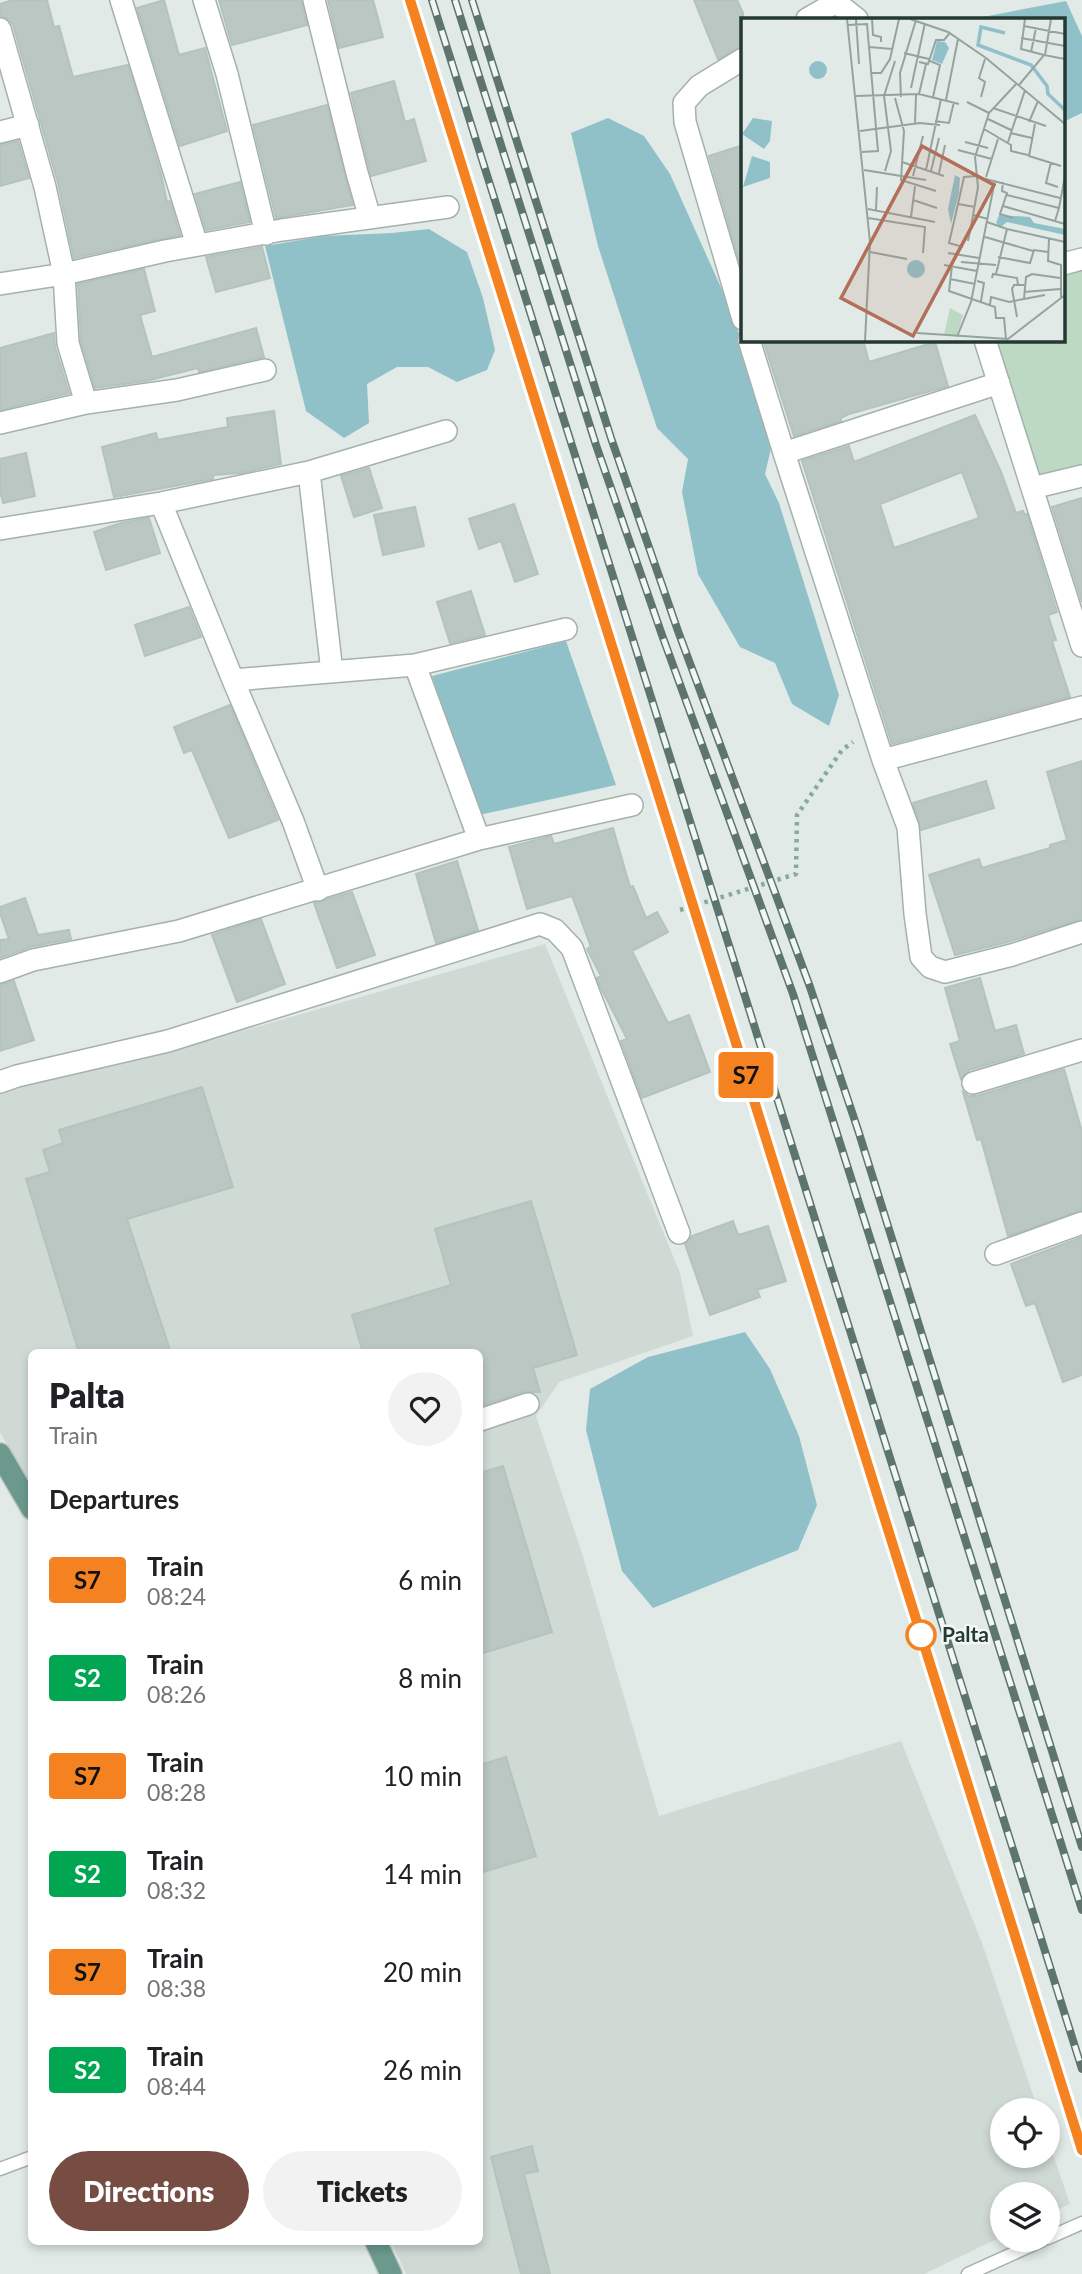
<!DOCTYPE html>
<html lang="en">
<head>
<meta charset="utf-8">
<style>
	:root { --surface:#fff; --page:#f2f2f2; --text:#202124; --muted:#757577; --accent:#774d43 }
	body { margin:0; font-family:Lato,sans-serif; background:var(--page); color:var(--text); height:100vh; display:flex; flex-direction:column; font-size:26px; white-space:nowrap }
	* { box-sizing:border-box; margin:0 }
	p { font-size:23px; color:var(--muted) }
	.icon { flex:none; width:38px; height:38px; fill:none; stroke:currentColor; stroke-width:2; stroke-linecap:round; stroke-linejoin:round }
	.map { position:relative; flex:1; overflow:hidden }
	.drawer { position:absolute; left:28px; top:1349px; width:455px; height:896px; display:flex; flex-direction:column; background:var(--surface); border-radius:10px; box-shadow:0 4px 10px #0003 }
	.drawer>* { flex:none }
	.badge { padding:0 14px; border-radius:5px; font-size:24px; line-height:46px }
	.fabs { position:absolute; left:990px; top:2098px; display:grid; gap:14px }
	.fabs a { display:grid; place-items:center; width:70px; height:70px; border-radius:50%; background:var(--surface); box-shadow:0 4px 10px #0003; font-size:35px }
	.map>.badge { position:absolute; translate:-50% -50%; box-shadow:0 0 0 4px #fff }
	h2 { padding:0 21px; font-size:26px; line-height:63px }
	.round { display:grid; place-items:center; flex:none; width:74px; height:74px; border-radius:37px; background:var(--page) }
	.summary { display:flex; align-items:center; justify-content:space-between; height:119px; padding:0 21px }
	h1 { font-size:33px; font-weight:800; line-height:52px }
	.primary-button { display:flex; gap:14px; margin-top:auto; padding:14px 21px }
	.primary-button a { flex:1; height:80px; border-radius:42px; background:var(--accent); color:#fff; font-size:28px; font-weight:800; line-height:80px; text-align:center }
	.primary-button a+a { background:var(--page); color:var(--text) }
	ul { padding:0; list-style:none }
	li { display:flex; align-items:center; gap:21px; height:98px; padding:0 21px }
	li div { flex:1 }
	li b { display:block; font-size:26px }
	li em { font-style:normal }
	li .badge { min-width:77px; font-weight:700; text-align:center }
	.map>svg:first-child { display:block }
	.built { fill:#d0dad5 }
	.green { fill:#bdd9c4 }
	.water { fill:#90c1c9 }
	.building { fill:#bac7c2; stroke:#b5c3bd; stroke-width:2; fill-rule:evenodd }
	.lines { fill:none; stroke-linecap:round; stroke-linejoin:round }
	.service-casing { stroke:#a5b1ac; stroke-width:15 }
	.minor-casing { stroke:#a5b1ac; stroke-width:24 }
	.primary-casing { stroke:#bdc4c2; stroke-width:24 }
	.path { stroke:#86aa9d; stroke-width:4.5; stroke-dasharray:3.5 5; stroke-linecap:butt }
	.service { stroke:#fff; stroke-width:12 }
	.minor { stroke:#fff; stroke-width:21 }
	.primary { stroke:#6b9a8d; stroke-width:21 }
	.rail-casing { stroke:#5e746e; stroke-width:8 }
	.rail { stroke:#f1f7f4; stroke-width:5; stroke-dasharray:16; stroke-linecap:butt }
	.line-casing { stroke:#fff; stroke-width:16 }
	.line { stroke:#f58220; stroke-width:10 }
	.stop-dot { fill:#fff; stroke:#f58220; stroke-width:3.5 }
	.labels { text-anchor:middle; stroke-width:5; stroke-linejoin:round; paint-order:stroke }
	.stop-label { font-size:21px; font-weight:bold; fill:#243932; stroke:#f1f7f4; text-anchor:start }
	.inset-river { fill:none; stroke:#90c1c9; stroke-width:3.5 }
	.inset-road { fill:none; stroke:#95a39e; stroke-width:2 }
	.view { fill:#b2705b; fill-opacity:0.15; stroke:#b2705b; stroke-width:3.5 }
	.inset-edge { fill:none; stroke:#243932; stroke-width:3.5 }
</style>
</head>
<body>
<div class="map">
<svg width="1082" height="2274" viewBox="0 0 1082 2274">
	<rect width="100%" height="100%" fill="#e1eae6"/>
	<path class="built" d="M545,944L680,1273L693,1336L559,1382L536,1416L581,1550L659,1816L901,1741L982,1943L1038,2110H1003V2156H1048V2140L1070,2204L1048,2214V2194H1003V2236L924,2274H406L391,2242H480V1353H32L31,1487L0,1432V1091L152,1057Z"/>
	<path class="green" d="M1082,267V467L1035,479L993,340H1063V272Z"/>
	<path class="water" d="M1066,1L1082,36V113L1063,122V19H972Z
		M608,118L644,136L670,174L732,312L773,440L765,474L779,503L839,695L829,726L792,704L775,663L740,647L698,574L682,492L688,459L657,428L598,246L571,133Z
		M429,229L467,252L483,298L495,350L487,370L457,382L428,367H397L367,384L369,423L344,438L306,411L265,246L324,236L392,233Z
		M566,641L616,785L479,815L432,676Z
		M745,1332L770,1369L799,1436L817,1505L798,1550L653,1608L622,1571L586,1430L590,1389L648,1357Z"/>
	<path class="building" d="M13,0H47L54,27L59,26L73,77L128,65L161,174L167,202L170,201L180,235L74,258L58,183L13,25L9,19L0,16V4Z
		M164,0L179,55L205,48L227,131L180,146L137,8Z
		M219,0H301L307,25L232,45Z
		M328,0H373L383,37L339,48Z
		M694,0H737L743,13V46L718,59Z
		M394,81L405,122L414,119L426,161L371,176L351,93Z
		M327,105L353,205L276,218L253,125Z
		M18,141L29,178L0,186V145Z
		M743,145V266L741,267L709,156Z
		M240,182L250,222L206,230L195,194Z
		M262,247L270,278L216,292L206,257Z
		M144,269L155,311L140,315L152,357L256,328L264,357L199,372L198,368L146,381L95,388L81,341L78,284Z
		M54,333L55,347L69,393L0,410V348Z
		M763,340H863L869,362L935,342L948,386L849,414L841,418V421L794,436Z
		M274,411L281,464L241,473L213,475V479L114,497L102,447L156,433L158,440L228,427L227,418Z
		M975,415L1001,472L1016,513L1023,511L1025,515L1027,514L1057,612L1048,615L1056,640L1052,641L1070,697L892,744L802,461L849,446L854,462ZM962,472L979,518L894,548L880,504Z
		M26,453L35,496L3,503L0,490V459Z
		M369,468L382,508L354,517L341,476Z
		M1082,498V602L1052,507Z
		M514,504L538,574L515,582L501,541L479,549L469,519Z
		M415,507L424,546L383,555L374,515Z
		M149,518L160,553L106,570L94,532L121,523Z
		M471,591L485,635L450,643L437,602Z
		M189,607L201,637L145,656L135,625Z
		M230,705L278,820L229,838L192,750L184,753L174,727Z
		M1082,761V919L1008,942L955,955L929,875L979,859L982,868L1050,848V845L1067,840L1047,772Z
		M986,781L994,808L921,830L913,803Z
		M613,828L630,887L633,886L646,918L657,912L668,932L632,951L668,1023L689,1015L710,1072L642,1098L621,1041L627,1039L600,986L597,978L601,976L587,949L591,947L572,896L527,909L509,847L551,836L554,844Z
		M457,861L478,930L436,943L416,874Z
		M352,892L375,955L337,968L314,903Z
		M25,898L38,935L69,930L71,939L30,947L0,958V940L9,939L0,913V907Z
		M261,919L285,984L237,1002L212,935Z
		M980,978L995,1031L1016,1025L1024,1054L969,1070L961,1079L950,1044L960,1041L945,988Z
		M14,981L34,1040L0,1051V985Z
		M1064,1069L1082,1132V1210L1008,1236L981,1139L977,1140L963,1092L969,1096H977Z
		M202,1087L233,1187L127,1219L171,1353H79L26,1179L50,1172L43,1150L63,1143L59,1130Z
		M531,1201L577,1355L533,1368L540,1392H524L480,1406V1353H363L352,1315L451,1285L435,1229Z
		M733,1221L738,1235L768,1226L786,1281L757,1290L760,1297L710,1315L685,1244L692,1236Z
		M1082,1237V1375L1063,1382L1035,1303L1026,1306L1011,1264Z
		M503,1466L552,1632L480,1654V1473Z
		M506,1757L536,1856L480,1873V1765Z
		M532,2146L538,2171L524,2174L550,2274H521L491,2157Z"/>
	<g class="lines">
		<defs>
			<path id="service" d="M0,2169L32,2157
				M1048,2238L1082,2223
				M968,2274L1043,2240"/>
			<path id="minor" d="M121,0L197,245
				M204,0L227,74L266,234
				M314,0L357,173L370,218
				M833,0L857,19
				M807,19L835,3
				M0,29L45,187L64,274L68,343L86,403
				M743,59L699,86L684,103L685,122L743,319
				M0,132L28,125
				M1063,264L1082,259
				M0,284L64,274L165,251L282,230L448,207
				M749,340L784,453
				M985,340L1032,488L1082,476
				M999,383L784,453L883,760L908,827L915,914L921,957L930,967L945,972L1012,955L1082,932
				M0,423L86,403L177,390L265,370
				M309,472L332,672
				M1032,488L1082,646
				M161,503L233,680L293,821L318,890
				M0,529L161,503L309,472L446,431
				M415,665L479,839
				M233,680L415,665L566,629
				M883,760L1082,707
				M0,972L33,960L179,931L479,839L632,805
				M0,1082L17,1076L168,1041L540,924L555,930L572,948L679,1233
				M973,1083L1082,1050
				M996,1254L1082,1223
				M480,1420L528,1404"/>
			<path id="primary" d="M0,1454L32,1509
				M376,2242L391,2274"/>
		</defs>
		<use href="#service" class="service-casing"/>
		<use href="#minor" class="minor-casing"/>
		<use href="#primary" class="primary-casing"/>
		<path class="path" d="M680,910L796,874L797,815L842,750L853,742"/>
		<use href="#service" class="service"/>
		<use href="#minor" class="minor"/>
		<use href="#primary" class="primary"/>
		<defs>
			<path id="rail" d="M410,0L1082,2150
				M432,0L1082,2069
				M455,0L596,445L662,635L793,994L1082,1910
				M472,0L611,438L678,631L810,987L858,1130L1082,1847"/>
		</defs>
		<use href="#rail" class="rail-casing"/>
		<use href="#rail" class="rail"/>
	</g>
	<g class="lines">
		<defs>
			<path id="line" d="M410,0L1082,2150"/>
		</defs>
		<use href="#line" class="line-casing"/>
		<use href="#line" class="line"/>
	</g>
	<circle class="stop-dot" cx="921" cy="1635" r="14"/>
	<g class="labels">
		<g class="stop-label">
			<text x="942" y="1642">Palta</text>
		</g>
	</g>
	<g transform="translate(741 18)">
		<rect width="324" height="324" fill="#e1eae6"/>
		<path d="M209,290L222,297L216,318L203,317Z" fill="#bdd9c4"/>
		<path d="M196,23L204,24L208,30L201,46L191,42ZM68 52a9 9 0 1 1 18 0a9 9 0 1 1-18 0ZM12,100L31,103L29,123L23,131L1,116ZM11,138L29,144V160L2,169ZM214,157L219,160L218,175L210,206L207,191ZM258,197L289,199L293,205L324,211V217L266,204L260,209L255,205ZM166 251a9 9 0 1 1 18 0a9 9 0 1 1-18 0Z" fill="#90c1c9"/>
		<path class="inset-river" d="M264,15L240,9L237,27L290,47L306,68L307,76L324,92"/>
		<path class="inset-road" d="M106,1L129,224L124,323M115,1L118,46M131,1L132,17L140,19V24M169,1L207,14L245,40L324,106M284,1L280,31L303,37M107,7L126,6L137,133L121,134M283,8L324,16M280,20L324,28M128,29L151,31M290,34L295,10M163,35L188,41M304,37L310,1M189,43L199,47L192,79M178,44L187,46L195,22H203L208,16M131,55H140L149,41L158,1M278,67L303,37L324,41M170,70L184,5M178,76L185,46M115,78L178,76L218,86M160,79L159,55L175,2M240,79L244,64L238,60L244,41M154,80L163,113L160,162L195,173M205,82L217,21M226,84L248,95M252,90L305,108M247,101L270,112M194,103L208,105L213,84M288,104L297,83M174,106L175,77M294,106L288,138L320,148M243,111L270,127V133L287,137M119,113L179,105L199,107M269,115L291,120M224,124L247,130M267,124L284,72M217,132L251,141M161,144L203,158M310,144L305,165L317,169M123,152L185,162M185,152L200,81M144,153L150,133L143,78L154,43M190,153L198,120M198,155L204,127M172,158L182,118M237,159L319,180M245,159L257,121M262,164L261,173L266,175L259,196L272,200M266,177L318,190L314,203M172,182L196,190M217,186L223,159L236,158M262,188L324,206M318,190L324,158M127,191L194,204M135,192L136,169M170,199L174,168M127,200L184,209L182,235M247,201L232,197L237,169L234,139L248,95L276,65M246,204L266,211M244,219L292,233M308,221L307,243L320,247V281M227,223L232,198M222,229L208,225L217,186L234,189M129,234L166,241M207,235L238,240M257,239L289,245L293,232L307,234M220,244L255,247M203,247L236,253M211,248L208,273L254,289L255,300H263L265,321M255,256L266,211L324,224M251,260L252,256L276,260L277,267M209,261L234,266M236,263L243,265L240,283M283,274L319,271M283,281L304,277M249,287L250,279L268,284L283,281L285,259L291,256L319,260M276,299L271,271L273,267H284M176,315L267,321L324,277M216,319L230,284L254,162"/>
		<path class="view" d="M181,128L253,167L172,318L100,280Z"/>
		<rect width="324" height="324" class="inset-edge"/>
	</g>
</svg>
<div class="fabs">
<a><svg class="icon" aria-label="locate" viewBox="0 0 24 24"><circle cx="12" cy="12" r="6"/><path d="M12 2v4M12 18v4M2 12h4M18 12h4"/></svg></a>
<a><svg class="icon" aria-label="layers" viewBox="0 0 24 24"><path d="M12 4l9 5-9 5-9-5zM3 14l9 5 9-5"/></svg></a>
</div>
<b class="badge" style="left:746px;top:1075px;background:#f58220;color:#111">S7</b>
<section class="drawer">
<div class="summary"><div><h1>Palta</h1><p>Train</p></div><a class="round"><svg class="icon" aria-label="heart" viewBox="0 0 24 24"><path d="M12 20l-8-8c-3-5 5-10 8-4 3-6 11-1 8 4z"/></svg></a></div>
<h2>Departures</h2>
<ul>
<li><span class="badge" style="background:#f58220;color:#111">S7</span><div><b>Train</b><p>08:24</p></div><em>6 min</em></li>
<li><span class="badge" style="background:#00a651;color:#fff">S2</span><div><b>Train</b><p>08:26</p></div><em>8 min</em></li>
<li><span class="badge" style="background:#f58220;color:#111">S7</span><div><b>Train</b><p>08:28</p></div><em>10 min</em></li>
<li><span class="badge" style="background:#00a651;color:#fff">S2</span><div><b>Train</b><p>08:32</p></div><em>14 min</em></li>
<li><span class="badge" style="background:#f58220;color:#111">S7</span><div><b>Train</b><p>08:38</p></div><em>20 min</em></li>
<li><span class="badge" style="background:#00a651;color:#fff">S2</span><div><b>Train</b><p>08:44</p></div><em>26 min</em></li>
</ul>
<div class="primary-button"><a>Directions</a><a>Tickets</a></div>
</section>
</div>
</body>
</html>
